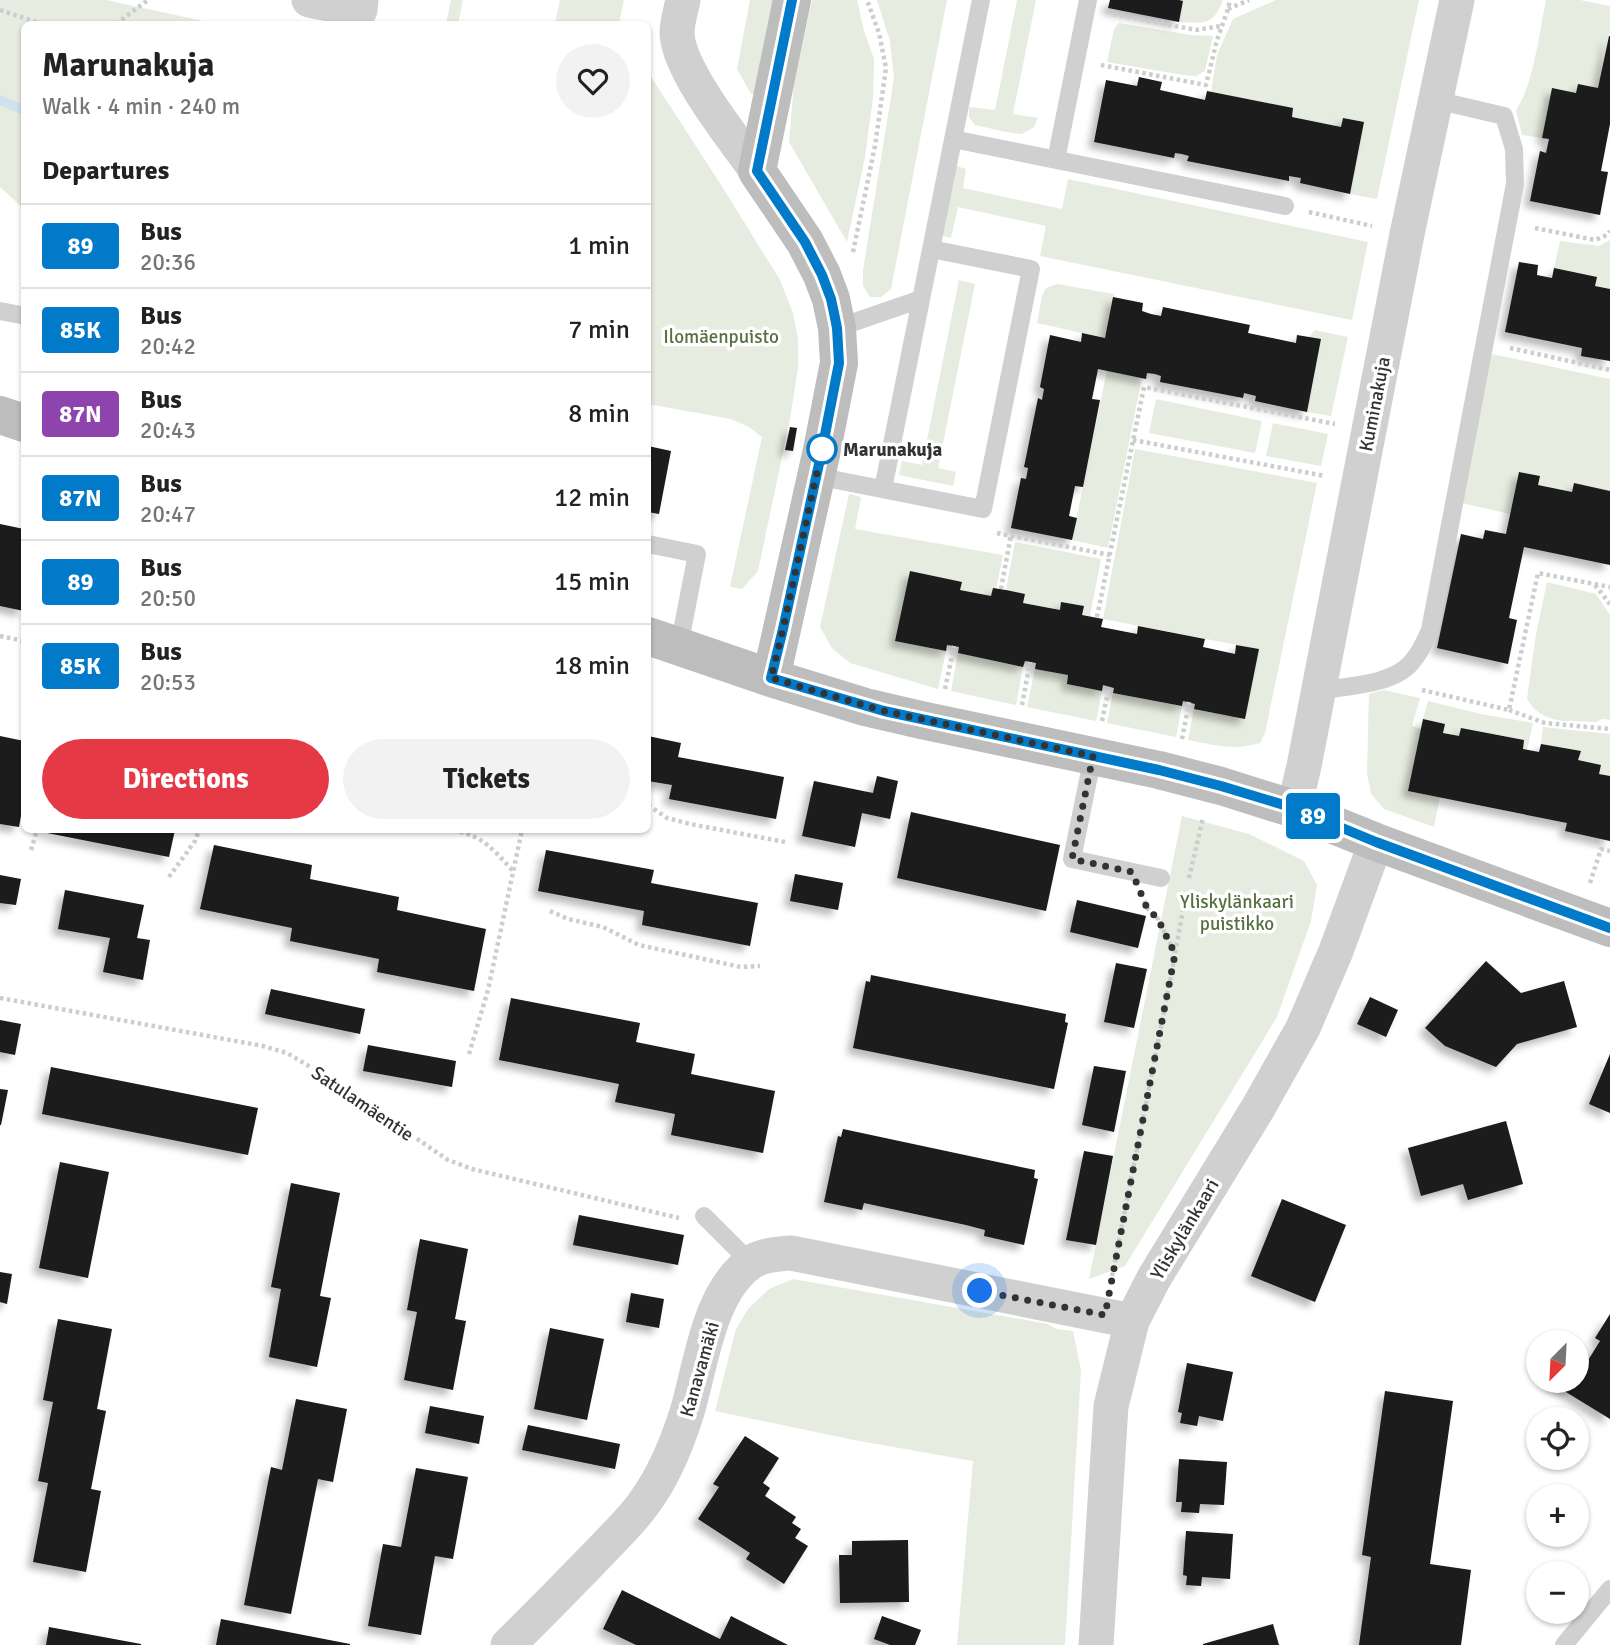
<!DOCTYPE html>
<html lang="en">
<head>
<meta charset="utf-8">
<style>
	:root { --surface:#fff; --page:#f2f2f2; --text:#222; --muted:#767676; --line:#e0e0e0; --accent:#e63946 }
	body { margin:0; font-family:Signika,sans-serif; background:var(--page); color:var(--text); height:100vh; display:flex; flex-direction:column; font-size:26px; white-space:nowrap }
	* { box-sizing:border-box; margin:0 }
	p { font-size:23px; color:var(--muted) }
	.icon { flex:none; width:38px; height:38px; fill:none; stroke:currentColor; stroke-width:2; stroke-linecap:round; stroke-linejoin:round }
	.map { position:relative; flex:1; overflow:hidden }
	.panel { position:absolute; left:21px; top:21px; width:630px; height:812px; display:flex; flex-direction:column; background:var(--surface); border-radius:10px; box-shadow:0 2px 5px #0004 }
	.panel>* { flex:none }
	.badge { padding:0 14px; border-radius:5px; font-size:24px; line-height:46px }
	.needle { width:46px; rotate:204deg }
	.buttons { position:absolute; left:1526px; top:1330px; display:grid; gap:14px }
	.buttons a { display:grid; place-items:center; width:63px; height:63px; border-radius:50%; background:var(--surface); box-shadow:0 2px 5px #0004; font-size:35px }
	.you { position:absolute; width:35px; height:35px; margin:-18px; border:5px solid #fff; border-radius:50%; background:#1a73e8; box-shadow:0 0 0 10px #1a73e833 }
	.map>.badge { position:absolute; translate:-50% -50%; box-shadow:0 0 0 4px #fff }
	h2 { padding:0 21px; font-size:26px; line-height:63px }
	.round { display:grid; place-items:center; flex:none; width:74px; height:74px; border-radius:37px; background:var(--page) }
	.headline { display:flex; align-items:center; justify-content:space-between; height:119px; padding:0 21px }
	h1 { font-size:33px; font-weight:700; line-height:52px }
	.cta { display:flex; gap:14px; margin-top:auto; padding:14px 21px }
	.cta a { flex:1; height:80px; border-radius:42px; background:var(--accent); color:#fff; font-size:28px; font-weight:700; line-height:80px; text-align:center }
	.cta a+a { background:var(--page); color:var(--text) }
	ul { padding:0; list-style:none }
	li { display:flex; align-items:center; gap:21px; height:84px; padding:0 21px; border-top:2px solid var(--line) }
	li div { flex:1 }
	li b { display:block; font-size:26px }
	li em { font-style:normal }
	li .badge { min-width:77px; font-weight:700; text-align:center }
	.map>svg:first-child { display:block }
	.green { fill:#e6ecdf }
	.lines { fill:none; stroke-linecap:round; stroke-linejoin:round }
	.stream { stroke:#cfe2ee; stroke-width:10 }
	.building { fill:#1a1a1a; filter:url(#shadow) }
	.path { stroke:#cdcdcd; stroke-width:4.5; stroke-dasharray:3.5 3.5; stroke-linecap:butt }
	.lane { stroke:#d0d0d0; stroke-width:18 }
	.street { stroke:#d0d0d0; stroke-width:35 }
	.secondary { stroke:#bdbdbd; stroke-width:38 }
	.line-casing { stroke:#fff; stroke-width:16 }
	.line { stroke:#007ac9; stroke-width:10 }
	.walk { stroke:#333; stroke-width:7; stroke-dasharray:0 12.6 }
	.stop-dot { fill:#fff; stroke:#007ac9; stroke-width:3.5 }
	.labels { text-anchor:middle; stroke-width:7; stroke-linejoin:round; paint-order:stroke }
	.park-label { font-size:19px; fill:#56703f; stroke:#fff }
	.street-label { font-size:19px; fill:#333; stroke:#fff }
	.stop-label { font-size:19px; font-weight:bold; fill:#333; stroke:#fff; text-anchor:start }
</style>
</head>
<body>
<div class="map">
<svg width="1610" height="1645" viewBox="0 0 1610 1645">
	<defs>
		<filter id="shadow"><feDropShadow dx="-6" dy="6" stdDeviation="3.5" flood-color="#0004"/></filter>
	</defs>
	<rect width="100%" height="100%" fill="#fff"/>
	<path class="green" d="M0,0H106L217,24H24V209L0,187Z
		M451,0H463L458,24H446Z
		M560,0H624L619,24H555Z
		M750,0H774L755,94H751L737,69Z
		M812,0H857L864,31L874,59L873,98L865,157L847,242L789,142L794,84Z
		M877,0H947L891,289L881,297H870L863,286V270L894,78L890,41Z
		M1017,0H1036L1013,114L1038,118L1034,127L1022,134L1011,133L975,125L969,117V107L995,110Z
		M1179,0H1223C1213,26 1205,23 1179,22L1183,1Z
		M1276,0H1419L1377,199L1350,194L1364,122L1343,118L1341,127L1292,117L1293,108L1211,92L1217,55L1233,19Z
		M1546,0H1580L1610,6V30L1598,88L1578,84L1576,93L1552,88L1542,138L1522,135L1516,110C1533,87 1540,29 1546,0Z
		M1119,23L1191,35L1213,36L1205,71L1196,76L1183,75L1107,62L1114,29Z
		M648,72L723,188L780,280L793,313L798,339V368L790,419L758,571L742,589L730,587L762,437L749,427L731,419L648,404Z
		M951,164L966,169L963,188L1062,209L1068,179L1368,242L1352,320L1040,256L1046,226L958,207L951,238L937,235Z
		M1610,240V289L1595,286L1554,268L1560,241L1599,246Z
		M959,280L975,284L938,468L956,472L953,486L899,475L902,461L922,465Z
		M1057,284L1114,294L1105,338L1037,323L1042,296L1046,288Z
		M1315,330L1348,337L1331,416L1307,412L1321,340L1309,337Z
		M1492,354L1610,379V491L1574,483L1572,492L1538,485L1540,476L1520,472L1510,514L1461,503Z
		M1107,370L1142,378L1108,548L1072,540Z
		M1156,399L1262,421L1255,453L1149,433Z
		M1273,423L1328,434L1321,466L1266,456Z
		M1135,449L1317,483L1265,733L1260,743C1232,751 1215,745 1188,740L1194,709L1258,649L1103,619Z
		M849,494L861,497L855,529L1003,555L996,589L991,596L960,590L961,582L910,571L896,641L946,651L938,689L850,663L832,648L820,627Z
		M1015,542L1101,559L1090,616L1082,615L1083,606L1062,602L1060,610L1023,603L1025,594L1006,590Z
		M1547,582L1596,594L1610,615V720L1602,719L1596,722C1567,720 1544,726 1527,699L1536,634Z
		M958,653L1023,667L1016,705L951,691Z
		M1035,669L1068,675L1067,684L1102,691L1096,721L1027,707Z
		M1384,690L1420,698L1412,726L1421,729L1408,791L1440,797L1434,827L1384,809L1371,794L1367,773L1369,694Z
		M1113,693L1182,706L1176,737L1107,723Z
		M1428,701L1481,714L1533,723L1527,750L1523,749L1524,740L1462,728L1459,736L1443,733L1445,724L1423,719Z
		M1543,727L1610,734V776L1599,774L1601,765L1578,760L1580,751L1541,744Z
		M1182,816L1249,834L1304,861L1317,885L1311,921L1277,1017L1125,1266L1089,1279Z
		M793,1279L1048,1324L1056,1329L1073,1331L1081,1370L1065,1645H957L973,1461L854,1440L715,1411L736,1329L748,1309L769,1289Z"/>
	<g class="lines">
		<path class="stream" d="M0,100L24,110"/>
	</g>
	<path class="building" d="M1110,0H1179L1183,1L1179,22L1108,8Z
		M1609,36H1610V124L1601,171L1608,172L1600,215L1530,201L1540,151L1546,153L1549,139L1542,138L1552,88L1576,93L1578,84L1598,88Z
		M1139,77L1162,82L1160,90L1205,100L1207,91L1293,108L1292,117L1341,127L1343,118L1364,122L1350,194L1300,183L1301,178L1289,176V181L1187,161L1189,156L1182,154L1175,153L1174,158L1094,142L1106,80L1137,86Z
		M1519,262L1538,265L1537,275L1552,278L1554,268L1597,277L1595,286L1610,289V361L1581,356L1582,348L1505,332Z
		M1113,297L1143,303L1142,311L1151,314L1161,316L1163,307L1250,325L1248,333L1296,343L1297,335L1321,339L1307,412L1255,401L1256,396L1244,393L1243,398L1160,382L1161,376L1155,374L1147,373L1146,379L1098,369L1092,399L1100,400L1083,487L1075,486L1069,516L1077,518L1072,540L1011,528L1021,478L1026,479L1027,474L1028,468L1024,467L1038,398L1042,400L1044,389L1040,387L1050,335L1081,342L1082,333L1105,338Z
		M790,427L797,428L793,451L785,450Z
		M648,446L671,451L659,514L648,512Z
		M1519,472L1540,476L1538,485L1572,492L1574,483L1610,491V565L1524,547L1509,618L1517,620L1508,664L1437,648L1461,534L1483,539L1485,530L1506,534Z
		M0,524L24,529V611L0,606Z
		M910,571L962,582L960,590L991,596L993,588L1006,590L1025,594L1023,603L1060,610L1061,602L1084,606L1082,615L1103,619L1101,627L1137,634L1138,626L1205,639L1203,647L1235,654L1236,645L1259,649L1245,719L1194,709L1195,704L1183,701L1182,706L1113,693L1114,688L1103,685L1102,691L1067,684L1068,675L1035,669L1036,663L1025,661L1023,667L958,653L959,647L954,646L947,645L946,651L895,641Z
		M1423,719L1445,724L1443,733L1459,736L1461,728L1524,740L1523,749L1539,752L1541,744L1581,751L1578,760L1601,765L1599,774L1610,776V841L1565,831L1567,823L1408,791Z
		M0,736L24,741V799L19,827L0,824Z
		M648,736L681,743L678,757L784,777L776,819L669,799L672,785L648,781Z
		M877,776L898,781L890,819L862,813L855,847L802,836L814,781L873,793Z
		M911,812L1060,845L1046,911L897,878Z
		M42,830H175L169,857L42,832Z
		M214,845L312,865L310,879L399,897L397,910L486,929L474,991L377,972L379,959L290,941L292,928L200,909Z
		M546,850L654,870L651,883L758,903L750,946L642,925L644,911L538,891Z
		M795,874L843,883L838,910L790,901Z
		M0,875L21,879L16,905L0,903Z
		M65,890L144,905L137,938L150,940L143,980L103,972L110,938L58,929Z
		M1077,900L1146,916L1138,948L1070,932Z
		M1486,961L1521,993L1564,981L1577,1027L1517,1044L1496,1067L1445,1046L1425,1028Z
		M1116,963L1147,969L1134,1028L1104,1022Z
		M871,975L1066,1014L1065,1022L1068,1023L1054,1089L853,1048L866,981L870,982Z
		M271,989L365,1009L360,1034L265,1014Z
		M1370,997L1398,1010L1386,1037L1357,1024Z
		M511,998L640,1023L636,1042L695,1054L691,1074L775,1091L763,1153L671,1135L675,1114L615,1102L619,1084L499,1060Z
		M0,1020L21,1024L15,1055L0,1052Z
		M368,1045L456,1061L452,1087L363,1071Z
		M1610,1054V1113L1589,1104Z
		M1094,1066L1126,1071L1114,1132L1082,1125Z
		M51,1067L258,1108L248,1155L42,1114Z
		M0,1089L8,1090L1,1125H0Z
		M1506,1121L1523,1184L1468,1200L1463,1184L1421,1196L1408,1148Z
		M843,1129L1035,1170L1034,1178L1038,1179L1024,1245L984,1236L985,1230L966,1225L864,1203L862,1210L824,1202L838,1136L841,1137Z
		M1084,1151L1113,1156L1096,1245L1066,1240Z
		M60,1162L109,1172L88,1278L39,1268Z
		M291,1183L340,1193L320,1296L331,1298L317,1367L269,1357L281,1289L271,1287Z
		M1282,1199L1346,1225L1315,1302L1251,1276Z
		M579,1215L684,1235L678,1265L573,1245Z
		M420,1239L468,1249L455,1319L466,1321L453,1390L404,1380L417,1312L407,1310Z
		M0,1272L12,1274L7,1304L0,1302Z
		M631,1293L664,1299L659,1328L626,1322Z
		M1610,1314V1419L1548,1381H1577V1355L1587,1362L1600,1341L1595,1338Z
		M58,1319L112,1329L97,1409L106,1411L91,1489L101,1491L86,1572L33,1562L48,1483L38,1481L53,1402L43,1400Z
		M550,1328L604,1339L587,1420L534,1409Z
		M1187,1363L1233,1372L1223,1421L1199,1416L1197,1426L1180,1423L1182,1413L1178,1412Z
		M1385,1391L1453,1401L1430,1564L1471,1570L1461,1645H1359L1371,1557L1362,1555Z
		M296,1399L347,1409L333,1482L318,1479L291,1614L244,1605L271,1467L282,1470Z
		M430,1406L484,1416L479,1444L425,1433Z
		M528,1425L620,1444L615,1469L522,1450Z
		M745,1436L779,1458L763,1483L770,1488L765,1496L796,1517L792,1523L801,1529L795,1538L808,1546L784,1584L746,1559L750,1553L698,1519L719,1487L713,1484Z
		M1179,1459L1227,1462L1224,1505L1200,1504L1199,1513L1181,1512L1182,1502H1176Z
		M416,1468L468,1477L453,1559L435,1556L421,1635L368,1626L383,1544L401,1547Z
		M1186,1531L1233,1534L1230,1579L1202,1577L1201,1586L1186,1585L1187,1576L1183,1575Z
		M908,1540L909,1602L840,1603L839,1555H852V1541Z
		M622,1590L720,1639L731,1616L788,1645H636L603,1629Z
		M882,1616L921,1630L915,1645H890L874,1639Z
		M221,1619L350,1644V1645H216Z
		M1273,1624L1279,1645H1203V1644Z
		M49,1627L141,1644V1645H46Z"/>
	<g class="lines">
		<path class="path" d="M1228,9L1249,0
			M0,10L42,24
			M1113,14L1196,30L1221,26
			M116,24L148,0
			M1101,65L1206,85L1217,40L1228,9L1230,0
			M1309,212L1372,226
			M1535,228L1595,240L1607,235L1610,231
			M853,252L875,146L886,68L879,33L867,0
			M1510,348L1610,370
			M1133,440L1325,476
			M997,533L1110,555
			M1595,585L1610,604
			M1001,589L1011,535
			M1097,617L1144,387L1335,424
			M0,636L24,641
			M945,689L954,646
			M1422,690L1509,710L1538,573L1610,587
			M1022,705L1030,662
			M1509,710L1545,723L1610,729
			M1102,721L1109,687
			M1182,739L1189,702
			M648,805L667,818L690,824L785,842
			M453,830C483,836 493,849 513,871
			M31,850L37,830
			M169,877L195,841L199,830
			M1189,878L1203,818
			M1590,883L1601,849L1610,851
			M1144,901L1147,908L1158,919L1175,953
			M550,911L568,919L603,927L639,945L741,967L760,966
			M0,998L263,1046L287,1053L324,1075L448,1160L472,1169L679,1218
			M469,1054L488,990L522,830
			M1112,1276L1172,971L1186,893"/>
		<path class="lane" d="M953,139L1285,206
			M1056,160L1088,0
			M0,311L21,315
			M837,328L921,299
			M816,476L983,509L1031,269L931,249
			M883,489L981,0
			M648,544L697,554L679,646
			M1318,691C1346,686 1392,685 1411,663C1420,653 1425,642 1430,630L1515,184L1514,149L1504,116L1436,100
			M1093,756L1072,859L1161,878
			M704,1216L751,1263
			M1564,1645L1610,1589"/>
		<path class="street" d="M309,0L360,10L361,0
			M683,0C681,10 677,22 677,33C678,70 734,139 757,171
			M1294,809L1304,766L1407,234L1457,0
			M508,1645C540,1614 571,1582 602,1550C616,1535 632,1520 644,1503C664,1476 677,1444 687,1412C701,1366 708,1293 750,1263C762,1255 777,1254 791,1253L1132,1321
			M1096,1645L1111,1406L1132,1321L1154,1278L1258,1108L1303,1028L1336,951L1376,842"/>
		<path class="secondary" d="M0,415L24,423
			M648,636L771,678L865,707L921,720L1159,770L1221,786L1294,809L1376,842L1610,928
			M771,678L822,450L839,363L837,328L831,299L822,275L805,242L757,171L792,0"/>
	</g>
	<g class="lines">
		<defs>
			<path id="line" d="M792,0L757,171L805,242L822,275L831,299L834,313L837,328L839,363L822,450L783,629L771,678L884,711L1159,770L1221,786L1294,808L1376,842L1610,928"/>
		</defs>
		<use href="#line" class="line-casing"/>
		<use href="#line" class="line"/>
		<path class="walk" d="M822,449L783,629L771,678L884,711L1093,756L1072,859L1132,872L1147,908L1158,919L1175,954L1105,1315L980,1291"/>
	</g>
	<circle class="stop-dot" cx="822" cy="449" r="14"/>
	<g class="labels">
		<g class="park-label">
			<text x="721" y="343">Ilomäenpuisto</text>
			<text x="1237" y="908">Yliskylänkaari<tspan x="1237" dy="22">puistikko</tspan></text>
		</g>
		<g class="street-label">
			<text transform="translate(1374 404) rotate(-79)" y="7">Kuminakuja</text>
			<text transform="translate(363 1103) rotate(34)" y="7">Satulamäentie</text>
			<text transform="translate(1184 1229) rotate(-59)" y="7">Yliskylänkaari</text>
			<text transform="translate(699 1369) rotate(-74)" y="7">Kanavamäki</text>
		</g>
		<g class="stop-label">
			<text x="843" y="456">Marunakuja</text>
		</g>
	</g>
</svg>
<div class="buttons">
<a><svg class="needle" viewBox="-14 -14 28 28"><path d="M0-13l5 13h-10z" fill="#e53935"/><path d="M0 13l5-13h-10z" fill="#767676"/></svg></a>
<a><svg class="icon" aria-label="locate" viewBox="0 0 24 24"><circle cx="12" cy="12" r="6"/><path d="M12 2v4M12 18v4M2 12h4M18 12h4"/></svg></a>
<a>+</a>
<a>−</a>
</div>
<div class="you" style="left:980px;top:1291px"></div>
<b class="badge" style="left:1313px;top:816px;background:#007ac9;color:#fff">89</b>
<section class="panel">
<div class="headline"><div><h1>Marunakuja</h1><p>Walk · 4 min · 240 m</p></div><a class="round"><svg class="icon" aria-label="heart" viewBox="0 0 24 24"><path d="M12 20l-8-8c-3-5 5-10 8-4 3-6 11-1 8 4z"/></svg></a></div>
<h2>Departures</h2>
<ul>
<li><span class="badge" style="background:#007ac9;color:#fff">89</span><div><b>Bus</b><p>20:36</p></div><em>1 min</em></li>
<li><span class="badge" style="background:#007ac9;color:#fff">85K</span><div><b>Bus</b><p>20:42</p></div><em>7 min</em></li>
<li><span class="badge" style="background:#8e44ad;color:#fff">87N</span><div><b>Bus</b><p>20:43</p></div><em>8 min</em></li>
<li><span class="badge" style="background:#007ac9;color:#fff">87N</span><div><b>Bus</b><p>20:47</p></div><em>12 min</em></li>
<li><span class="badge" style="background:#007ac9;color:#fff">89</span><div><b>Bus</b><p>20:50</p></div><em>15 min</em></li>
<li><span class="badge" style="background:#007ac9;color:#fff">85K</span><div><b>Bus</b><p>20:53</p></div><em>18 min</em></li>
</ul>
<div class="cta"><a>Directions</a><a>Tickets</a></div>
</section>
</div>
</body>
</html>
